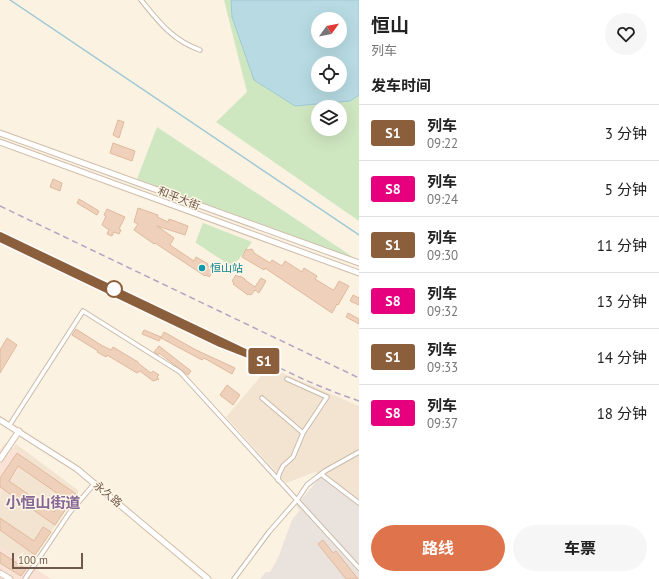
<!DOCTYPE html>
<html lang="zh">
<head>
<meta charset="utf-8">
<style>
	:root { --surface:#fff; --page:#f6f6f6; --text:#222; --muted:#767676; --line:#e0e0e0; --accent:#df734c }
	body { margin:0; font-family:"PT Sans","Noto Sans SC",sans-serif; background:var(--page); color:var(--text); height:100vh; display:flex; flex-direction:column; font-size:15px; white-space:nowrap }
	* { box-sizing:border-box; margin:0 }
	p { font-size:13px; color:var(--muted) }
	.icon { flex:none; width:22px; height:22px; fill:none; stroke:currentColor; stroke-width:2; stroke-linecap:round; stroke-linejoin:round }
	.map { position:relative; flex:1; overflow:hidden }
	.details { display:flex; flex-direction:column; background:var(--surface); width:300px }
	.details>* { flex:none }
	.badge { padding:0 8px; border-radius:3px; font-size:14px; line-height:26px }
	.needle { width:26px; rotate:57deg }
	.buttons { position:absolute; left:311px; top:12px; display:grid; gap:8px }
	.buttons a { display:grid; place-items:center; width:36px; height:36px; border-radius:50%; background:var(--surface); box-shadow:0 4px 16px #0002; font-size:20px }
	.scale { position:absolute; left:12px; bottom:10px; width:71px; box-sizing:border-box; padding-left:4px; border:2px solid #70594a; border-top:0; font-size:11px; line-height:14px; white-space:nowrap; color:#70594a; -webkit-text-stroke:3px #fef6e7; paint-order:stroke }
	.map>.badge { position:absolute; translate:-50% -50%; box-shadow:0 0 0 2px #fff }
	h2 { padding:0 12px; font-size:15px; line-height:36px }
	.round { display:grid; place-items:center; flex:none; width:42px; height:42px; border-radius:21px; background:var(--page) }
	.headline { display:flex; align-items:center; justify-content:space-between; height:68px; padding:0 12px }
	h1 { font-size:19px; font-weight:700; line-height:30px }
	.primary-button { display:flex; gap:8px; margin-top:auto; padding:8px 12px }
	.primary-button a { flex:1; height:46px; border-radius:24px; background:var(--accent); color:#fff; font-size:16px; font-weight:700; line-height:46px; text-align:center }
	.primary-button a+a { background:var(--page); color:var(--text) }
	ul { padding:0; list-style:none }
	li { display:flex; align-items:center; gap:12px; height:56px; padding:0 12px; border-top:1px solid var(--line) }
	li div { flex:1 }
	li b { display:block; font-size:15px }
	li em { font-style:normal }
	li .badge { min-width:44px; font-weight:700; text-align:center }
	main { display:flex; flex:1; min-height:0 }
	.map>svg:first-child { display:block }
	.residential { fill:#f2e4d1 }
	.commercial { fill:#fbe2d6 }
	.industrial { fill:#eae3dd }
	.green { fill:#cfe7c1; fill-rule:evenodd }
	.water { fill:#b8dbe3; stroke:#9ec9d4; fill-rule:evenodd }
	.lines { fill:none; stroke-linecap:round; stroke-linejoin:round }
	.stream { stroke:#9ec9d4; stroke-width:1.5 }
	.building { fill:#efd1bb; stroke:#e0b99c; fill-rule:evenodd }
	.street-casing { stroke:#cabaa9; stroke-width:5.5 }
	.secondary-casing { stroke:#d0bca9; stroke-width:7 }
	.street { stroke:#fff; stroke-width:3.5 }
	.secondary { stroke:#fff; stroke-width:5 }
	.rail { stroke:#b5a2c3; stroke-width:1.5; stroke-dasharray:6 4; stroke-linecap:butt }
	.line-casing { stroke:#fff; stroke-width:9 }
	.line { stroke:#8b5e3c; stroke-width:6 }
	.culture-dot { fill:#0f9aa8; stroke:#fef6e7; stroke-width:1.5 }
	.stop-dot { fill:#fff; stroke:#8b5e3c; stroke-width:2 }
	.labels { text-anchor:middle; stroke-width:3; stroke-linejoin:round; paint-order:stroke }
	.street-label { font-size:11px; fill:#70594a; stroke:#fef6e7 }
	.culture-label { font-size:11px; fill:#0d838f; stroke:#fef6e7; text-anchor:start }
	.district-label { font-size:15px; font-weight:bold; fill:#866694; stroke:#fef6e7 }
</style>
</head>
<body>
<main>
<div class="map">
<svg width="359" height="579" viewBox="0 0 359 579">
	<rect width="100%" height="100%" fill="#fbf2e2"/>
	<path class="residential" d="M269,367L359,406V507L315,472L286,483L226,417Z
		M16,444L79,491L19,579L0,568V468Z"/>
	<path class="commercial" d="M5,443L27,456L0,497V450Z
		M0,546L51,579H0Z"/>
	<path class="industrial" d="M321,476L359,507V579H260L266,572H270L278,558L292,520L300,510L296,506Z"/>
	<path class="green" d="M224,0H359V221L216,122L247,92ZM318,19H340V41H318ZM318,63H340V85H318ZM318,107H340V129H318Z
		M157,127L359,261V262L137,179Z
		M203,223L252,242L239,259L231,266L196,243V241Z"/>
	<path class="water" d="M231,0H359V95L350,101L295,106L254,80L232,17ZM318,19H340V41H318ZM318,63H340V85H318Z"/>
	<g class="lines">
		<path class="stream" d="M10,0L359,235"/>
	</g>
	<path class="building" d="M118,120L124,122L119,138L113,135Z
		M113,143L135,151L132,161L110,153Z
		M53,179L62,183L60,191L50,187Z
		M79,199L99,211L97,215L77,203Z
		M138,208L158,215L157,217L168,222L169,219L188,226L185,235L157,226L174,238L170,245L194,261L196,257L208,264L207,265L214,270L209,277L206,275L205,276L155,243L154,244L134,230L138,224L134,222Z
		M107,209L125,217L119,229L121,230L119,234L114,232L112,236L107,234L109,230L102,225L106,216L104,215Z
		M246,249L248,250L252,249L254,253L270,263L272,260L282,266L285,261L302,272L304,268L317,276L315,279L333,290H334L339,281L349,286L338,305L337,304L332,313L265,268L264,270L242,257Z
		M236,275L239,277L240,276L245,279V280L255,287L261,278L266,281L259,293L255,290L251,295L249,294L248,295L233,284L234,283L232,281Z
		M353,295L359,298V305L350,301Z
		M348,313L359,319V324L346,317Z
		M76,329L101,345L111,350L113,347L138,362V363L151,373L153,371L159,375L157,377L159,379L153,381L140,371L137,373L107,355L106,357L97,352L98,351L72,335Z
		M144,330L161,337L159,341L142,334Z
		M164,332L196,350L235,368L232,374L204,358L202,360L161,338Z
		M7,338L17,345L0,373V350Z
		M159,346L191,371L188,375L159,353L158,355L154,352Z
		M227,385L240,395L233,405L220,395Z
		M17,453L76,494L55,525L0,487V478ZM18,466L64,498L54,512L9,481Z
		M0,518L34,541L43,527L51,532L35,555L0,530Z
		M323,540L333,553L336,551L358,579H346L318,544Z
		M0,552L26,569L21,576L0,563Z"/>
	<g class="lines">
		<defs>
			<path id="street" d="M141,0C159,22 172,40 200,50
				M262,398L303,433
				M9,426L83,311L180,372L359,568
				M321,474L359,503
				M278,480L279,474L283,466L293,457L303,433L327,397L287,379
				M25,579L70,512L95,483
				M234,579L269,532L297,500L307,485L325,471L359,452"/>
			<path id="secondary" d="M0,133L359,263
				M0,142L359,273
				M0,420L77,469L208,579
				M0,459L19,431
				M0,573L10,579"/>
		</defs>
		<use href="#street" class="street-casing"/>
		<use href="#secondary" class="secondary-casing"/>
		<use href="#street" class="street"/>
		<use href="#secondary" class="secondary"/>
		<path class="rail" d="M0,206L359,378
			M0,235L305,380L334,392L359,401"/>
	</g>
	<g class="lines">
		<defs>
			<path id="line" d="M0,235L264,361L220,344L0,239"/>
		</defs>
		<use href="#line" class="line-casing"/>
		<use href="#line" class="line"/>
	</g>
	<circle class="culture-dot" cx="202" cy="268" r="4"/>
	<circle class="stop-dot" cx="114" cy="289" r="8"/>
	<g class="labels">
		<g class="street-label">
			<text transform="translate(179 198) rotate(21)" y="4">和平大街</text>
			<text transform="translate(108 494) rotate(40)" y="4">永久路</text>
		</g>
		<g class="culture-label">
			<text x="210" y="272">恒山站</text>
		</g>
		<g class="district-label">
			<text x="43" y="508">小恒山街道</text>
		</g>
	</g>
</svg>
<div class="buttons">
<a><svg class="needle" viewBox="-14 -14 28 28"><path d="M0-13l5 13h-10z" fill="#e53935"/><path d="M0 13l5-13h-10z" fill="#767676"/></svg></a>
<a><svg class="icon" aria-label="locate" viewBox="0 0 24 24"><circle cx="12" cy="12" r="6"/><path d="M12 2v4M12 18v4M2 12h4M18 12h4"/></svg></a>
<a><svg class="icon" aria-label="layers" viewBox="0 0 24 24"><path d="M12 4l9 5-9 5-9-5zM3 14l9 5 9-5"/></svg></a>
</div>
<div class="scale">100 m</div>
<b class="badge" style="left:264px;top:361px;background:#8b5e3c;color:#fff">S1</b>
</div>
<section class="details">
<div class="headline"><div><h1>恒山</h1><p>列车</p></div><a class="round"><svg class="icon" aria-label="heart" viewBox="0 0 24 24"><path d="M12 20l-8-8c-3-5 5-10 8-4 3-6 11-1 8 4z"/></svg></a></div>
<h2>发车时间</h2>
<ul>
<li><span class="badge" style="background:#8b5e3c;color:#fff">S1</span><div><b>列车</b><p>09:22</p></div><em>3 分钟</em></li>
<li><span class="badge" style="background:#e6007e;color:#fff">S8</span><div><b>列车</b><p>09:24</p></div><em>5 分钟</em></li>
<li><span class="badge" style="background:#8b5e3c;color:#fff">S1</span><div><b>列车</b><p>09:30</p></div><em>11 分钟</em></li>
<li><span class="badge" style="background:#e6007e;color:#fff">S8</span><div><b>列车</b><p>09:32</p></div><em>13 分钟</em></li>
<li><span class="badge" style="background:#8b5e3c;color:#fff">S1</span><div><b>列车</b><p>09:33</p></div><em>14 分钟</em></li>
<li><span class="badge" style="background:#e6007e;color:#fff">S8</span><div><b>列车</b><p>09:37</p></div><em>18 分钟</em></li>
</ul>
<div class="primary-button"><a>路线</a><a>车票</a></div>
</section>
</main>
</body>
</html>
